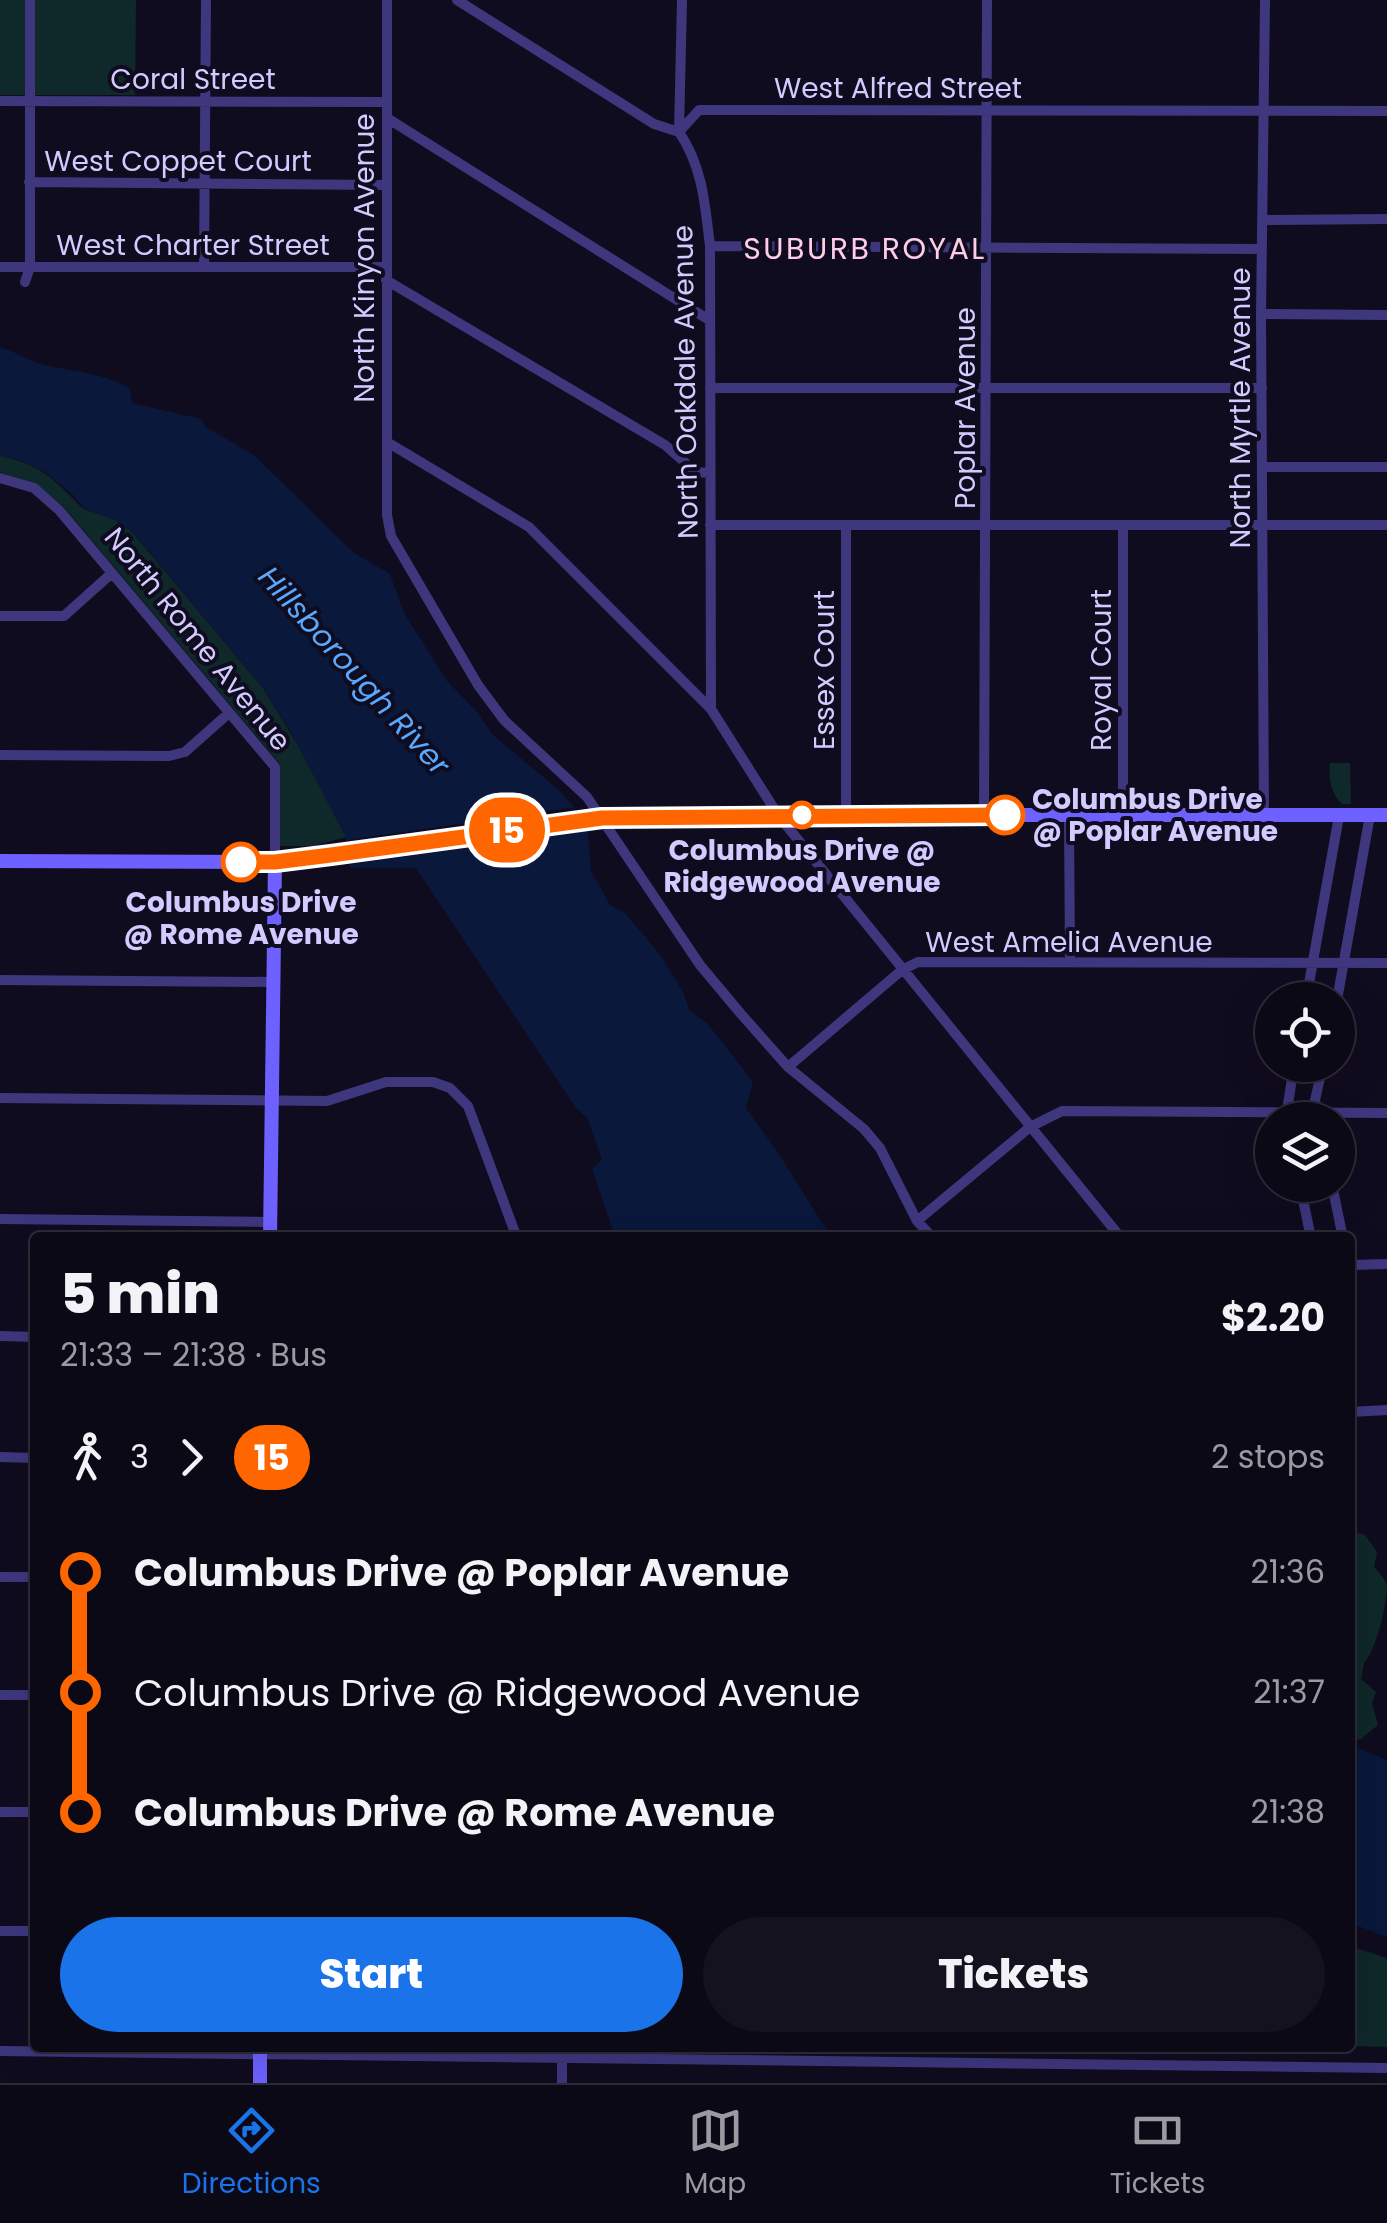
<!DOCTYPE html>
<html lang="en">
<head>
<meta charset="utf-8">
<style>
	:root { --surface:#0c0917; --page:#151220; --text:#f1f3f6; --muted:#9a9aa1; --line:#2c2a36; --accent:#1a73e8 }
	body { margin:0; font-family:Poppins,sans-serif; background:var(--page); color:var(--text); height:100vh; display:flex; flex-direction:column; font-size:38px; white-space:nowrap }
	* { box-sizing:border-box; margin:0 }
	p { font-size:32px; color:var(--muted) }
	.icon { flex:none; width:55px; height:55px; fill:none; stroke:currentColor; stroke-width:2; stroke-linecap:round; stroke-linejoin:round }
	.map { position:relative; flex:1; overflow:hidden }
	.panel { position:absolute; left:30px; top:1232px; width:1325px; height:820px; display:flex; flex-direction:column; background:var(--surface); border-radius:10px; box-shadow:0 10px 40px #0002,0 0 0 2px var(--line) }
	.panel>* { flex:none }
	.badge { padding:0 20px; border-radius:32px; font-size:35px; line-height:65px }
	.buttons { position:absolute; left:1255px; top:982px; display:grid; gap:20px }
	.buttons a { display:grid; place-items:center; width:100px; height:100px; border-radius:50%; background:var(--surface); box-shadow:0 10px 40px #0002,0 0 0 2px var(--line); font-size:50px }
	.map>.badge { position:absolute; translate:-50% -50%; box-shadow:0 0 0 5px #fff }
	.legs { display:flex; align-items:center; gap:15px; height:110px; padding:0 30px; font-size:32px }
	.legs p { margin-inline-start:auto }
	.overview { display:flex; align-items:center; justify-content:space-between; height:170px; padding:0 30px }
	h1 { font-size:55px; font-weight:800; line-height:75px }
	.cta { display:flex; gap:20px; margin-top:auto; padding:20px 30px }
	.cta a { flex:1; height:115px; border-radius:60px; background:var(--accent); color:#fff; font-size:40px; font-weight:800; line-height:115px; text-align:center }
	.cta a+a { background:var(--page); color:var(--text) }
	ul { padding:0 30px; list-style:none }
	li { display:flex; align-items:center; gap:35px; height:120px; font-size:38px }
	li i { display:grid; place-items:center; width:15px; height:100%; margin:0 12px; background:currentColor }
	li i::after { content:''; width:25px; height:25px; margin:-12px; border:8px solid; border-radius:50%; background:var(--surface) }
	li p { margin-inline-start:auto }
	li:first-child i { background:linear-gradient(#0000 50%,currentColor 0) }
	li:last-child i { background:linear-gradient(currentColor 50%,#0000 0) }
	.tab-bar { display:flex; justify-content:space-around; align-items:center; height:140px; border-top:2px solid var(--line); background:var(--surface); font-size:28px; color:var(--muted) }
	.tab-bar a { display:grid; justify-items:center; gap:5px }
	.tab-bar .selected { color:var(--accent) }
	.map>svg:first-child { display:block }
	.green { fill:#0f2829 }
	.water { fill:#09183b }
	.pier { fill:#100c1f }
	.lines { fill:none; stroke-linecap:round; stroke-linejoin:round }
	.street { stroke:#3e377e; stroke-width:10 }
	.secondary { stroke:#6e61ff; stroke-width:14 }
	.line-1-casing { stroke:#fff; stroke-width:22 }
	.line-1 { stroke:#f60; stroke-width:15 }
	.stop-1-dot { fill:#fff; stroke:#f60; stroke-width:5 }
	.labels { text-anchor:middle; stroke-width:8; stroke-linejoin:round; paint-order:stroke }
	.street-label { font-size:28px; fill:#d3caff; stroke:#100c1f }
	.stop-label { font-size:28px; font-weight:bold; fill:#d3caff; stroke:#100c1f }
	.neighbourhood-label { font-size:30px; letter-spacing:2.5px; fill:#ffccea; stroke:#100c1f }
	.water-label { font-size:30px; font-style:italic; fill:#58a8ff; stroke:#100c1f }
</style>
</head>
<body>
<div class="map">
<svg width="1387" height="2083" viewBox="0 0 1387 2083">
	<rect width="100%" height="100%" fill="#100c1f"/>
	<path class="green" d="M0,0H136L135,95H0Z
		M0,456C39,464 52,477 78,504C86,512 97,513 107,516C116,518 125,527 133,533L263,688L305,757L346,837L314,846H280V764L63,506L35,484L0,472Z
		M1330,763H1350L1351,804H1342C1330,792 1329,780 1330,763Z
		M1355,1532L1365,1535L1377,1552L1374,1567C1379,1573 1386,1579 1387,1587C1387,1604 1376,1651 1364,1663L1361,1679L1376,1692L1372,1703L1378,1725L1361,1739L1351,1741L1350,1574Z
		M1350,1946L1387,1958V2047L1350,2046Z"/>
	<path class="water" d="M0,348C14,350 24,359 37,363C69,372 101,371 130,389L132,403L201,419L206,427L254,455L354,553L390,574L404,613L447,681L476,711L493,735L559,790L576,809L588,831L591,871L610,905L625,913L661,956L683,992L690,1011L708,1024L753,1082L746,1108L779,1154L831,1237H615L592,1169L602,1160L588,1119L576,1108L416,868H350L346,837L290,731L263,688L162,567L133,533L117,521L85,509L72,494L45,472L19,460L0,456Z
		M1350,1745L1387,1760V1937L1350,1923Z"/>
	<path class="pier" d="M576,807L592,830L345,865L341,841Z"/>
	<g class="lines">
		<path class="street" d="M387,0V515L391,536L478,685L504,720L587,797L700,965L741,1014L788,1067L864,1129L880,1148L917,1221L933,1238
			M457,0L654,124L679,132L699,110L1387,111
			M682,0L679,132C703,167 705,206 710,246L711,708
			M0,101L387,102
			M387,118L709,320
			M29,182L386,185
			M1263,220L1387,219
			M710,246L1262,249
			M0,267H387
			M204,267L206,0
			M386,280L665,445L696,472L709,473
			M25,282L30,267V0
			M1261,314L1387,315
			M710,388H1262
			M387,442L529,527L711,709L778,815L1121,1238
			M1263,467H1387
			M0,478L34,488L59,510L275,767V862
			M710,525H1387
			M846,525V815
			M1123,525V815
			M0,616H64L112,573
			M0,755L169,756L185,752L229,713
			M984,815L987,0
			M1069,815L1070,962
			M1264,815L1261,314L1265,0
			M0,980L273,982
			M1306,1000L1339,816
			M1337,1000L1370,815
			M788,1067L902,970L918,962L1387,963
			M0,1098L327,1101L386,1082H433L450,1088L468,1106L517,1238
			M1286,1118L1294,1065
			M1319,1119L1315,1100L1323,1065
			M1300,1185L1311,1238
			M1332,1185L1343,1238
			M0,1219L270,1222
			M917,1221L1030,1127L1062,1111L1387,1113
			M1350,1265L1387,1264
			M0,1336L35,1337
			M1350,1412L1387,1410
			M0,1457L35,1458
			M0,1577H35
			M0,1695H35
			M0,1812H35
			M0,1931H35
			M0,2051L1387,2068
			M562,2083V2048"/>
		<path class="secondary" d="M0,861L275,862L602,818L846,815H1387
			M270,1238L275,862
			M260,2083V2048"/>
	</g>
	<g class="lines">
		<defs>
			<path id="line-1" d="M241,862H275L331,855L602,818L1005,815"/>
		</defs>
		<use href="#line-1" class="line-1-casing"/>
		<use href="#line-1" class="line-1"/>
	</g>
	<g class="stop-1-dot">
		<circle cx="802" cy="815" r="12"/>
		<circle cx="1005" cy="815" r="18"/>
		<circle cx="241" cy="862" r="18"/>
	</g>
	<g class="labels">
		<g class="street-label">
			<text x="193" y="89">Coral Street</text>
			<text x="898" y="98">West Alfred Street</text>
			<text x="178" y="171">West Coppet Court</text>
			<text x="193" y="255">West Charter Street</text>
			<text transform="translate(364 258) rotate(-90)" y="10">North Kinyon Avenue</text>
			<text transform="translate(685 382) rotate(-91)" y="10">North Oakdale Avenue</text>
			<text transform="translate(965 408) rotate(-90)" y="10">Poplar Avenue</text>
			<text transform="translate(1240 408) rotate(-90)" y="10">North Myrtle Avenue</text>
			<text transform="translate(198 639) rotate(51)" y="10">North Rome Avenue</text>
			<text transform="translate(824 670) rotate(-90)" y="10">Essex Court</text>
			<text transform="translate(1101 670) rotate(-90)" y="10">Royal Court</text>
			<text x="1069" y="952">West Amelia Avenue</text>
		</g>
		<g class="stop-label">
			<text x="1032" y="809" text-anchor="start">Columbus Drive<tspan x="1032" dy="32">@ Poplar Avenue</tspan></text>
			<text x="802" y="860">Columbus Drive @<tspan x="802" dy="32">Ridgewood Avenue</tspan></text>
			<text x="241" y="912">Columbus Drive<tspan x="241" dy="32">@ Rome Avenue</tspan></text>
		</g>
		<g class="neighbourhood-label">
			<text x="865" y="259">SUBURB ROYAL</text>
		</g>
		<g class="water-label">
			<text transform="translate(354 671) rotate(48)" y="10">Hillsborough River</text>
		</g>
	</g>
</svg>
<div class="buttons">
<a><svg class="icon" aria-label="locate" viewBox="0 0 24 24"><circle cx="12" cy="12" r="6"/><path d="M12 2v4M12 18v4M2 12h4M18 12h4"/></svg></a>
<a><svg class="icon" aria-label="layers" viewBox="0 0 24 24"><path d="M12 4l9 5-9 5-9-5zM3 14l9 5 9-5"/></svg></a>
</div>
<b class="badge" style="left:507px;top:830px;background:#f60;color:#fff">15</b>
<section class="panel">
<div class="overview"><div><h1>5 min</h1><p>21:33 – 21:38 · Bus</p></div><b>$2.20</b></div>
<div class="legs"><svg class="icon" aria-label="walk" viewBox="0 0 24 24"><circle cx="13" cy="4" r="2"/><path d="M13 8l-2 6 4 7M11 14l-3 7M7 12l3-4h3l4 4"/></svg>3<svg class="icon" aria-label="forward" viewBox="0 0 24 24"><path d="M9 5l7 7-7 7"/></svg><b class="badge" style="background:#f60;color:#fff">15</b><p>2 stops</p></div>
<ul>
<li><i style="color:#f60"></i><b>Columbus Drive @ Poplar Avenue</b><p>21:36</p></li>
<li><i style="color:#f60"></i><span>Columbus Drive @ Ridgewood Avenue</span><p>21:37</p></li>
<li><i style="color:#f60"></i><b>Columbus Drive @ Rome Avenue</b><p>21:38</p></li>
</ul>
<div class="cta"><a>Start</a><a>Tickets</a></div>
</section>
</div>
<nav class="tab-bar">
<a class="selected"><svg class="icon" aria-label="directions" viewBox="0 0 24 24"><path d="M12 3l9 9-9 9-9-9zM9 14v-3h6M13 9l2 2-2 2"/></svg>Directions</a>
<a><svg class="icon" aria-label="map" viewBox="0 0 24 24"><path d="M3 6l6-2 6 2 6-2v14l-6 2-6-2-6 2zM9 4v14M15 6v14"/></svg>Map</a>
<a><svg class="icon" aria-label="tickets" viewBox="0 0 24 24"><path d="M3 7h18v10H3zM15 7v10"/></svg>Tickets</a>
</nav>
</body>
</html>
